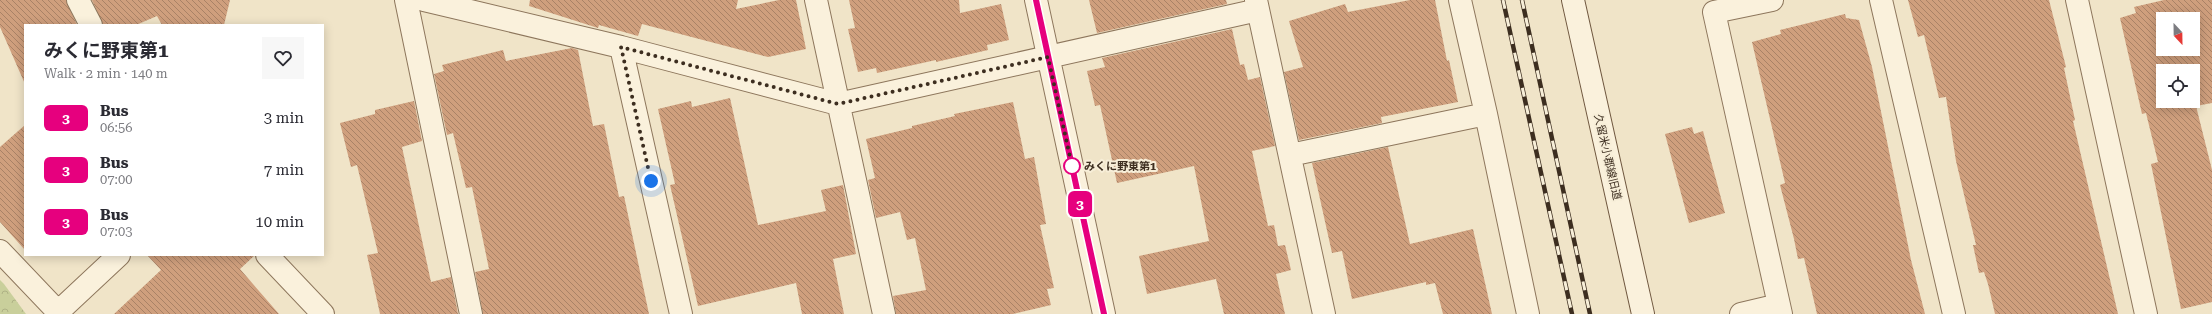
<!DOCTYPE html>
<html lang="en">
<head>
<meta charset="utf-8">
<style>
	:root { --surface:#fff; --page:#f7f7f7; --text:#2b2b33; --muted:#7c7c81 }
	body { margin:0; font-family:"Roboto Serif","Noto Sans JP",serif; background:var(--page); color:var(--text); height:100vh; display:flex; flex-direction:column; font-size:15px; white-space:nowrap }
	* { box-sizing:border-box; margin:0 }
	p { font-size:13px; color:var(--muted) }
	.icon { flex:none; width:22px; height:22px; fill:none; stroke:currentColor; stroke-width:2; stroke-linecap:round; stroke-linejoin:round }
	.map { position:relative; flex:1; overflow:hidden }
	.sheet { position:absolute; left:24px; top:24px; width:300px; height:232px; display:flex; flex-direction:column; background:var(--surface); border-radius:0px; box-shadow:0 2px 10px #0003 }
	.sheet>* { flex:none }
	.badge { padding:0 8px; border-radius:6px; font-size:14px; line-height:26px }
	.needle { width:26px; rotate:158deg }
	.tools { position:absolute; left:2156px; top:12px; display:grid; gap:8px }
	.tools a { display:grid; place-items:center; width:44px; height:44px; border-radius:0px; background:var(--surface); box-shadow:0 2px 10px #0003; font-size:20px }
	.you { position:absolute; width:20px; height:20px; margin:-10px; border:3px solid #fff; border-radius:50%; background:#1a73e8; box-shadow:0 0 0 6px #1a73e833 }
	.map>.badge { position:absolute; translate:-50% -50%; box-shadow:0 0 0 2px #fff }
	.round { display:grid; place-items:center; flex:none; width:42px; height:42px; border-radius:0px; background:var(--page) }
	.overview { display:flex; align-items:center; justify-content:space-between; height:68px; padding:0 20px }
	h1 { font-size:19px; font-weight:700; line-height:30px }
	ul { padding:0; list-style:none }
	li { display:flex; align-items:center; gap:12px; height:52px; padding:0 20px }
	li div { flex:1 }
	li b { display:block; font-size:15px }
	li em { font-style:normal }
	li .badge { min-width:44px; font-weight:700; text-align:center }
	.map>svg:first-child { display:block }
	.forest { fill:url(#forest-crowns) }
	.building { fill:url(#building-back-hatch); fill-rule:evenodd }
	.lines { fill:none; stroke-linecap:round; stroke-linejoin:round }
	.street-casing { stroke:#8d765c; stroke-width:24 }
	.secondary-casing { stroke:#6f573f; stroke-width:24 }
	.street { stroke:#faf1dc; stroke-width:22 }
	.secondary { stroke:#faf1dc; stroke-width:22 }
	.rail-casing { stroke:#3d2e20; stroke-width:4.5 }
	.rail { stroke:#f7eed8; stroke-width:3; stroke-dasharray:9; stroke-linecap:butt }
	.line-casing { stroke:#fff; stroke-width:9 }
	.line { stroke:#e6007e; stroke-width:6 }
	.walk { stroke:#3d2e20; stroke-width:4; stroke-dasharray:0 7.2 }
	.stop-dot { fill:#fff; stroke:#e6007e; stroke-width:2 }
	.labels { text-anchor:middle; stroke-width:4; stroke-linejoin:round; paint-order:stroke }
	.street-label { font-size:11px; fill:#3d2e20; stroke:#f7eed8 }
	.stop-label { font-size:11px; font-weight:bold; fill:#3d2e20; stroke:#f7eed8; text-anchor:start }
</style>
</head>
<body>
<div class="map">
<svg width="2212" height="314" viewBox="0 0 2212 314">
	<defs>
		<pattern id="forest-crowns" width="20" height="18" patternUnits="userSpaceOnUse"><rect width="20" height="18" fill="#c9cf9b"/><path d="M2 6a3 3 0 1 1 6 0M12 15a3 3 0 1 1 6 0" fill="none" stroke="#aeb285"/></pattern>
		<pattern id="building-back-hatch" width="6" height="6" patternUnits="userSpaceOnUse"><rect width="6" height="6" fill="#cf9f7d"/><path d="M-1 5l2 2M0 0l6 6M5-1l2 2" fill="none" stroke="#a98266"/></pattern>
	</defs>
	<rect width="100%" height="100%" fill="#f0e4c8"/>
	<path class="forest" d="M0,280L4,284L26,314H0Z"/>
	<path class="building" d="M0,0H66L77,25H25V84L0,27Z
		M92,0H230L224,25H162L157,16L136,25H103Z
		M530,0H738L736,9L779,0H796L806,49L768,57L642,24L638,36L599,25L598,28L529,6Z
		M849,0H959L960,13L1001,4L1009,40L987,45L988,50L936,62V60L877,73L876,68L858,72L848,29L855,28Z
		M1089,0H1226L1227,4L1097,33Z
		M1410,0H1435L1447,61L1449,60L1458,102L1381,117L1382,123L1299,140L1284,72L1303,67L1289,21L1345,4L1348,12Z
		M1908,0H2049L2066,67L2064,68L2075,120L2073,121L2118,314H1995L1988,284L1984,272L1979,273L1973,245H1976L1956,161L1946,97L1939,98L1924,35L1918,37Z
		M2164,0H2212V103L2196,106L2212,170V302L2181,309L2151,164L2158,162L2146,113L2142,114L2120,18L2136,13L2134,7ZM2163,19H2193V49H2163ZM2163,71H2193V101H2163Z
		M1845,14L1846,18L1859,20L1872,67L1911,260L1925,314H1817L1804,258L1798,259L1794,239L1780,185L1785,183L1752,42L1781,34L1780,30Z
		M1232,29L1240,65L1244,64L1248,80L1260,77L1275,146L1252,151L1268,226L1274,225L1278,246L1285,245L1291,270L1276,274L1285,314H1224L1216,279L1147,294L1139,256L1209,241L1194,166L1117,183L1100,105L1095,106L1087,71L1105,67L1102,58Z
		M572,48L578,50L593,126L604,124L619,197L624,196L649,314H483L475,272L489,269L472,187L466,188L453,133L447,135L434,74L444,71L442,65L503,50L506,61Z
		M730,98L758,225L826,211L821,190L843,185L856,254L833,259L844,314H802L796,283L698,306L670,185L675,184L658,109L691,101L692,107Z
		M414,101L422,141L402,147L431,282L451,277L458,314H380L367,255L378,253L357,165L351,167L340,123L375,114V110Z
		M1013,102L1025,159L1034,157L1046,224L1040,225L1054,288L1047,289L1051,305L1013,314H896L893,296L926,290L915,238L907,240L900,212L876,218L868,180L875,178L866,139L912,128V126L955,116L954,114Z
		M25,125V250L0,222V147Z
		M1692,127L1694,134L1703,131L1725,213L1689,223L1665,134Z
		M1388,147L1410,244L1473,229L1492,314H1443L1435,283L1426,285V282L1352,299L1342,251L1332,253L1312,163Z
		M147,255H255L240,269L279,314H114L161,270Z"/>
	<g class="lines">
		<defs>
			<path id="street" d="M78,0L91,25
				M406,0L471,314
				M424,0L621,47L838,104L1258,10
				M816,0L884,314
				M1036,0L1104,314
				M1256,0L1324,314
				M1460,0L1486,114L1528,314
				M1772,0L1714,12L1781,314
				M1881,0L1954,314
				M2077,0L2146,314
				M621,47L681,314
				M1290,155L1486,114
				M0,251L60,314
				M267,255L323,314
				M58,312L119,255
				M1741,314L1779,305"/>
			<path id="secondary" d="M1573,0L1643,314"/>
		</defs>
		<use href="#street" class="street-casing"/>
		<use href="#secondary" class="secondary-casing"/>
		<use href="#street" class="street"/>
		<use href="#secondary" class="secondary"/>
		<defs>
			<path id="rail" d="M1503,0L1572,314
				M1522,0L1590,314"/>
		</defs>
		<use href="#rail" class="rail-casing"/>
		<use href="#rail" class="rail"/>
	</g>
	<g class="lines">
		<defs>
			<path id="line" d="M1036,0L1104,314"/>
		</defs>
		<use href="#line" class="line-casing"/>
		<use href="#line" class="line"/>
		<path class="walk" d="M651,181L621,47L838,104L1048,57L1072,166"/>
	</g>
	<circle class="stop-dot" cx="1072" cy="166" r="8"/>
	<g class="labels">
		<g class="street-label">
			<text transform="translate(1608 157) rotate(77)" y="4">久留米小郡線旧道</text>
		</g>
		<g class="stop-label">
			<text x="1084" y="170">みくに野東第1</text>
		</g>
	</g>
</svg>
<div class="tools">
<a><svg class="needle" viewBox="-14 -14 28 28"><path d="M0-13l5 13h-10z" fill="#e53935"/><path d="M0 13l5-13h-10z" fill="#7c7c81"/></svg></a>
<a><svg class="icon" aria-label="locate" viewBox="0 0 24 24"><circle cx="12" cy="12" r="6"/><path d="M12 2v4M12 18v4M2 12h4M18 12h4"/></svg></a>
</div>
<div class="you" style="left:651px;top:181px"></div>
<b class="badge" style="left:1080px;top:204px;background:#e6007e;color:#fff">3</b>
<section class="sheet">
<div class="overview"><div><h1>みくに野東第1</h1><p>Walk · 2 min · 140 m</p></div><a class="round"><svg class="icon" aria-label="heart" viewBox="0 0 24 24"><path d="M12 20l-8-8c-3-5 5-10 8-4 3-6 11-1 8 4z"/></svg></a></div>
<ul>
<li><span class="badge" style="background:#e6007e;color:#fff">3</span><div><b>Bus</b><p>06:56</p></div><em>3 min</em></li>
<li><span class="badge" style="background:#e6007e;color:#fff">3</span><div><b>Bus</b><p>07:00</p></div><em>7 min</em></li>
<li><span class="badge" style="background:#e6007e;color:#fff">3</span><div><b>Bus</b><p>07:03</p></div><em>10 min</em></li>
</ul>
</section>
</div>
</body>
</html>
